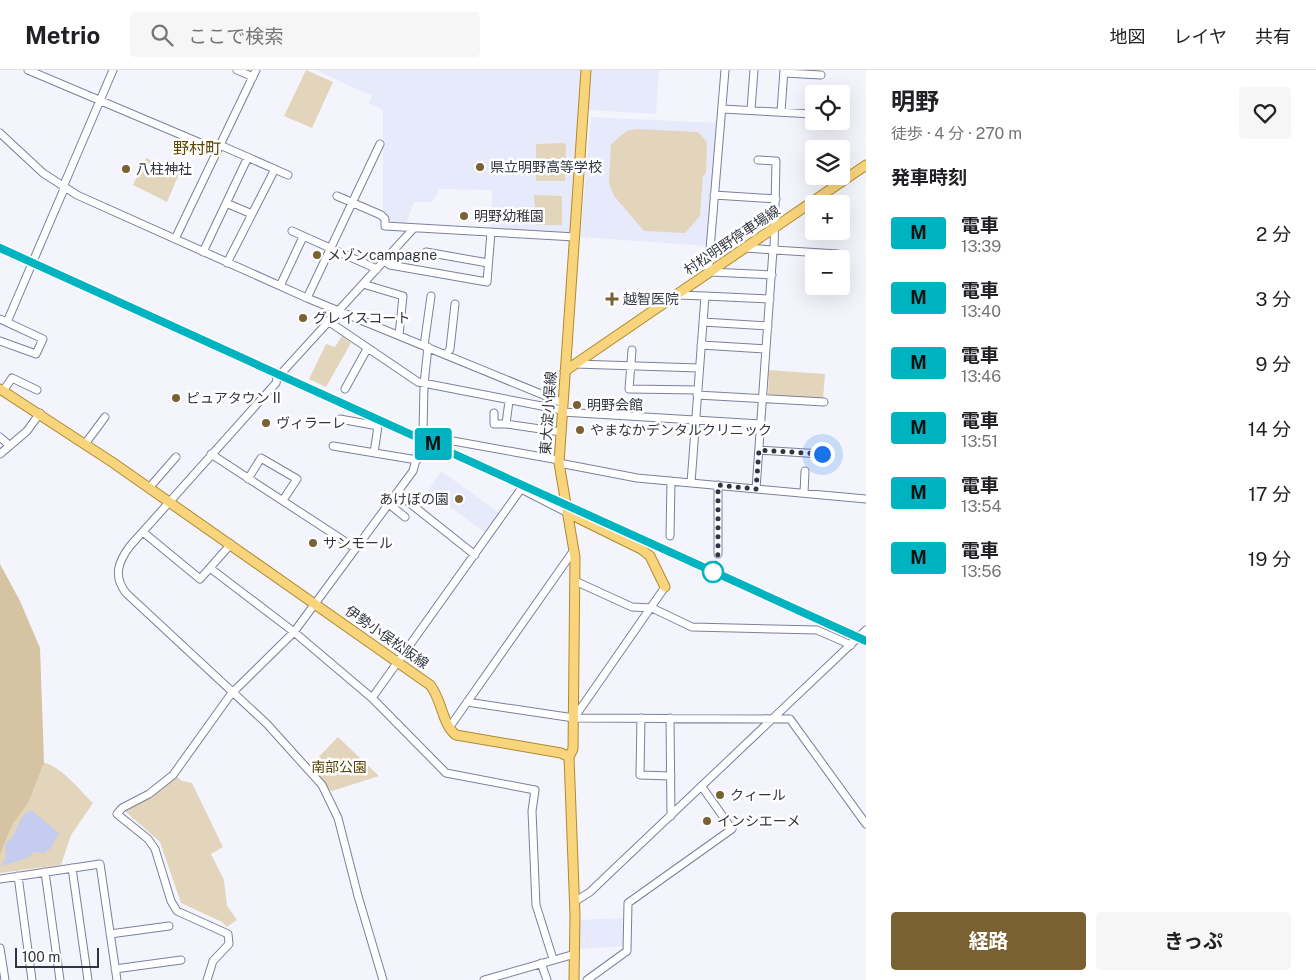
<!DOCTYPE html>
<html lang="ja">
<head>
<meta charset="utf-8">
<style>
	:root { --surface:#fff; --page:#f6f6f6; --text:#202124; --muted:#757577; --line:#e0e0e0; --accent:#796131 }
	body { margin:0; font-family:"Public Sans","Noto Sans JP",sans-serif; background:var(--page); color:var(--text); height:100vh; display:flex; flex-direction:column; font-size:19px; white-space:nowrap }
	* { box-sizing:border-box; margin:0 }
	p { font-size:16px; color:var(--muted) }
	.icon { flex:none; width:28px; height:28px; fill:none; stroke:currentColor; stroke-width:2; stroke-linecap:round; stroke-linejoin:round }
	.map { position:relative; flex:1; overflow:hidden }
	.details { display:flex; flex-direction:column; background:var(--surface); width:450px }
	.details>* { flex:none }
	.badge { padding:0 10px; border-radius:4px; font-size:18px; line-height:32px }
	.tools { position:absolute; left:805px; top:15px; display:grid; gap:10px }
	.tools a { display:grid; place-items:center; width:45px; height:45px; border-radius:5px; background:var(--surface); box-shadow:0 5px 20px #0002; font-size:25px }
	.scale { position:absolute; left:15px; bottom:12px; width:84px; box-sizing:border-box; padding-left:5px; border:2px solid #323541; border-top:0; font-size:14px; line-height:18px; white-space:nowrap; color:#323541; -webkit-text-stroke:4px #fff; paint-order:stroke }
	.you { position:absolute; width:25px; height:25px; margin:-12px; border:4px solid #fff; border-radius:50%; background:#1a73e8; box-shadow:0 0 0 8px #1a73e833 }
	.map>.badge { position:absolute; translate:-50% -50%; box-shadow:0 0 0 2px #fff }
	h2 { padding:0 25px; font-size:19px; line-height:45px }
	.round { display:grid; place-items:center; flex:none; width:52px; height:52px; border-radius:5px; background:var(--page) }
	.headline { display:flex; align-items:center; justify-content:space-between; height:85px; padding:0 25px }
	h1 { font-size:24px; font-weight:700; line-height:38px }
	.action { display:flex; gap:10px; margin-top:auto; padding:10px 25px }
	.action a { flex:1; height:58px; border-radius:5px; background:var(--accent); color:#fff; font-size:20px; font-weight:700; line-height:58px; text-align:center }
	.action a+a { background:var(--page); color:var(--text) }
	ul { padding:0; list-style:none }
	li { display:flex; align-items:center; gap:15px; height:65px; padding:0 25px }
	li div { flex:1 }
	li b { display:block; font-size:19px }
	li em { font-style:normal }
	li .badge { min-width:55px; font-weight:700; text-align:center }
	header { display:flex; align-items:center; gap:30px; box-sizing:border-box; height:70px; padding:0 25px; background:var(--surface); border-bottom:1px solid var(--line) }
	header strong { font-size:24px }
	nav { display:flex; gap:28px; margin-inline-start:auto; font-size:18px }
	.search { width:350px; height:45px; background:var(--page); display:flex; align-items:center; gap:12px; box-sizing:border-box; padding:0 18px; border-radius:5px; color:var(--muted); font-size:19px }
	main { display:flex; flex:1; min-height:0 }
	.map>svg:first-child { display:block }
	.built { fill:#e7eafa }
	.green { fill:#e2d5bb }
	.forest { fill:#d5c3a2 }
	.water { fill:#c6ccef }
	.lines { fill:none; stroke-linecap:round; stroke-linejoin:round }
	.minor-casing { stroke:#7a809d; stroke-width:9 }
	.major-casing { stroke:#b08a2f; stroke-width:11 }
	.minor { stroke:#fff; stroke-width:7 }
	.major { stroke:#f8d47d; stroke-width:9 }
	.rail-casing { stroke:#585a65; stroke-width:4 }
	.rail { stroke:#fff; stroke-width:2; stroke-dasharray:5.5; stroke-linecap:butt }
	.line-casing { stroke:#fff; stroke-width:11 }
	.line { stroke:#00b3c1; stroke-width:8 }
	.walk { stroke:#323541; stroke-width:5; stroke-dasharray:0 9 }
	.poi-dot { fill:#796131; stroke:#fff; stroke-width:2 }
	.stop-dot { fill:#fff; stroke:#00b3c1; stroke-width:2.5 }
	.labels { text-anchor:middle; stroke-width:5; stroke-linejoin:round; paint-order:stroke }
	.poi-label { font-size:14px; fill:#323541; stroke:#fff; text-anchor:start }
	.street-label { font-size:14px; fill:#323541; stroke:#fff }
	.park-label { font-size:14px; fill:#594002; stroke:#fff }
	.quarter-label { font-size:16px; fill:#5f4608; stroke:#fff }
</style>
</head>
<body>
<header>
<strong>Metrio</strong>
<div class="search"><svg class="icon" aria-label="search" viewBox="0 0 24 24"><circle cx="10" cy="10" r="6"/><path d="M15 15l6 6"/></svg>ここで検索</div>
<nav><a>地図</a><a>レイヤ</a><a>共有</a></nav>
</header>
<main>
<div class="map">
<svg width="866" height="910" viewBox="0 0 866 910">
	<rect width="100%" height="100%" fill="#f4f5fc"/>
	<path class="built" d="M316,0H583L571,163L492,160V120L438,119L437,125L431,132H414L406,154L387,153L383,144V40L369,33L372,26Z
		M592,0H659L656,44L588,40Z
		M591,47L718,53L707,176L580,167Z
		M441,401L501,444L487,464L428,421Z
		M625,848L627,876L580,879L579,850Z"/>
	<path class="green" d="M306,0L333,12L312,58L284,46Z
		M636,59L698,62L707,72L706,103L703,106L700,146L685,163L644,161L614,126L609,113L611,74L627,61Z
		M564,73L566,76L565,111H536V74Z
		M146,88L179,104L167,132L133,115Z
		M534,125L562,126V155H536Z
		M342,266L351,273L326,317L309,309L326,274L335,277Z
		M769,300L825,304L823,330L768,327Z
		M338,667L379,706L332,721L330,720L311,695Z
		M41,692C61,695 79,720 93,733L71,765L61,795L0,803V697Z
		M176,706L182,711L192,713L223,777L211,784L224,810L227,836L237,850L227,857L222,852L181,833L160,772L125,741L150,727Z"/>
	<path class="forest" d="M0,494L20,531L40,578L44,692L28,733L13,753L0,784Z"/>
	<path class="water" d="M31,740L59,763L51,778L44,783L35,782L25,789L1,796L6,787L5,774C18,767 16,747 31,740Z"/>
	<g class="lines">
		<defs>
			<path id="minor" d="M28,0L217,80
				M237,0L253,7
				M784,3L821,5
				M722,39L813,44
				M751,40L754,0
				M781,42L784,0
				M0,63L43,103L77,125L307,228L563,333
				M220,75L288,105
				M758,90L776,91L774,180
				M63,117L113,0
				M714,125L776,129
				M337,126L381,145L385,149V156L575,167
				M226,133L252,144
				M292,161L377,199
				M175,169L256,0
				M744,178L838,184
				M203,182L248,87
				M426,182L488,193
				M384,191L390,195L487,212L491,162
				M227,193L275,99
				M710,202L772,205
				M708,203L725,0
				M363,214L403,226L399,265
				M280,216L303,167
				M676,225L705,226L691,413
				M705,226L770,229
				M307,228L380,74
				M0,249L43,269L36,284L0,271
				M328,251L418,312L562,340
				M7,252L64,119
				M703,252L768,256
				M701,275L766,279
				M424,276L431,226
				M632,280L629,319L698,320
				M446,285L450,279L455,234
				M575,294L699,298
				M345,319L367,279
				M3,321L12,308L37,320
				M697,325L824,332
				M509,331L506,354L561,362
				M562,342L761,354
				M494,343V354H506
				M340,349L378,356L374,383
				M423,363L442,369L559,390
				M0,367L9,375
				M85,374L105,347
				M333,376L417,390
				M759,380L822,384
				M0,384L27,361L40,343
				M211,384L355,478
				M559,393L637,408L866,429
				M248,409L261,388L297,409L283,430
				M718,415V484
				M149,418L176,387
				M756,419L773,180
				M397,423L475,485
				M804,423L805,401
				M389,434L405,447
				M143,462L200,509L231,474
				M670,466L671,411
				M210,498L294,562L372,628L446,703L535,720L532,741L536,835L553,889
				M575,511L632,537L652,538L692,557L817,560L851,575
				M372,628L521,419L568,443
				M467,632L574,648L790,649L866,754
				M574,648L665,517
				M641,648L640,705L671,706
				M670,648L671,746
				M449,658L574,480
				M72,798L88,910
				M45,802L60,910
				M18,806L32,910
				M0,809L100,794L117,910
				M574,832L590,822L613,800L866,560
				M110,864L169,856
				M0,878L5,910
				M541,893L547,910
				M115,899L181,890
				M207,910L213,891L229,874L228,864L177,841L171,831L155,779L148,769L117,744L122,738L149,724L173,705L231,624L294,562L413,401L423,363L424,314L428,277
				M383,910L358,826L338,748L322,715L267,654L126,523C113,506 118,492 130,476L276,313L277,308L414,158
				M484,910L575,884
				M587,910L627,881L628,833L732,759L702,717"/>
			<path id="major" d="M565,301L866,95
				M0,319L112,392L430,615C442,629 442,655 456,665L561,683L569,687
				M568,443L641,479L650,486L665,517
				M569,687L573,679L575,487L559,393L586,0
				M569,687L575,845L574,910"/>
		</defs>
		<use href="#minor" class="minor-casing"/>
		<use href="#major" class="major-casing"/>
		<use href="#minor" class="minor"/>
		<use href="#major" class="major"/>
		<defs>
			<path id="rail" d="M0,178L866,571"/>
		</defs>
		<use href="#rail" class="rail-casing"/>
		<use href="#rail" class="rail"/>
	</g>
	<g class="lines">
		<defs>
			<path id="line" d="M0,178L866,571"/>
		</defs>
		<use href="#line" class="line-casing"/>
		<use href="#line" class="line"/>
		<path class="walk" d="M713,502L718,484V415L756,419L759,380L822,384"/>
	</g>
	<g class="poi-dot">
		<circle cx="480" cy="97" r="5"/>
		<circle cx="126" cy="99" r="5"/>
		<circle cx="464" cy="146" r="5"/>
		<circle cx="317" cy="185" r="5"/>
		<path d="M609.5 221.5h5v5h5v5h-5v5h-5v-5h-5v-5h5z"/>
		<circle cx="303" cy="248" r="5"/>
		<circle cx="176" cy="328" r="5"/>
		<circle cx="577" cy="335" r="5"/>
		<circle cx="266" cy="353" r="5"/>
		<circle cx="580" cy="360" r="5"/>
		<circle cx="459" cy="429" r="5"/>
		<circle cx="313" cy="473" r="5"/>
		<circle cx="720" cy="725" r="5"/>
		<circle cx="707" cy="751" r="5"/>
	</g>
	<circle class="stop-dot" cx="713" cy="502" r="10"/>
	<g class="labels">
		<g class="poi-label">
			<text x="490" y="102">県立明野高等学校</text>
			<text x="136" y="104">八柱神社</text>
			<text x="474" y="151">明野幼稚園</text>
			<text x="327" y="190">メゾンcampagne</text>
			<text x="623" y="234">越智医院</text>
			<text x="313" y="253">グレイスコート</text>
			<text x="186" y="333">ピュアタウンⅡ</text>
			<text x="587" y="340">明野会館</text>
			<text x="276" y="358">ヴィラーレ</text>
			<text x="590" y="365">やまなかデンタルクリニック</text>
			<text x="449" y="434" text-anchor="end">あけぼの園</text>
			<text x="323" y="478">サンモール</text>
			<text x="730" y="730">クィール</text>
			<text x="717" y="756">インシエーメ</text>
		</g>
		<g class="street-label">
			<text transform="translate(732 170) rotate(-34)" y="5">村松明野停車場線</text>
			<text transform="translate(548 343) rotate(-86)" y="5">東大淀小俣線</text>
			<text transform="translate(387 567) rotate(35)" y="5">伊勢小俣松阪線</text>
		</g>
		<g class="park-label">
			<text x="339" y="702">南部公園</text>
		</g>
		<g class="quarter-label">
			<text x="197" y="84">野村町</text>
		</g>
	</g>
</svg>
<div class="tools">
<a><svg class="icon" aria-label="locate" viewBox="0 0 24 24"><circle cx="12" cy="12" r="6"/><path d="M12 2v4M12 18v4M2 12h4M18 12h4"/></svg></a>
<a><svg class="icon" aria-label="layers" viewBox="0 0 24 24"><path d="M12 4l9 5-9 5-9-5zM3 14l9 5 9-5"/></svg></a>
<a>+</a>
<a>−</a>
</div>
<div class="scale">100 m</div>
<div class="you" style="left:822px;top:384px"></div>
<b class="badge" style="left:433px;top:374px;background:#00b3c1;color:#111">M</b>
</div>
<section class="details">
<div class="headline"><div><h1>明野</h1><p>徒歩 · 4 分 · 270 m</p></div><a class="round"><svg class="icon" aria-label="heart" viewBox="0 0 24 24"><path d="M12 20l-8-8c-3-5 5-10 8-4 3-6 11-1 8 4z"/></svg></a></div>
<h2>発車時刻</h2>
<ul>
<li><span class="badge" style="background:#00b3c1;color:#111">M</span><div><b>電車</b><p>13:39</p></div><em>2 分</em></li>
<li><span class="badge" style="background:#00b3c1;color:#111">M</span><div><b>電車</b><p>13:40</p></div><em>3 分</em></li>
<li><span class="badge" style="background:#00b3c1;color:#111">M</span><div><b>電車</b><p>13:46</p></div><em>9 分</em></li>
<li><span class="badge" style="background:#00b3c1;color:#111">M</span><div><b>電車</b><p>13:51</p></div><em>14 分</em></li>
<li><span class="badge" style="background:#00b3c1;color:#111">M</span><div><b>電車</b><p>13:54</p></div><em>17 分</em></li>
<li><span class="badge" style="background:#00b3c1;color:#111">M</span><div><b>電車</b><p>13:56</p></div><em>19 分</em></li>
</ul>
<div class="action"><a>経路</a><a>きっぷ</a></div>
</section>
</main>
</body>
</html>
